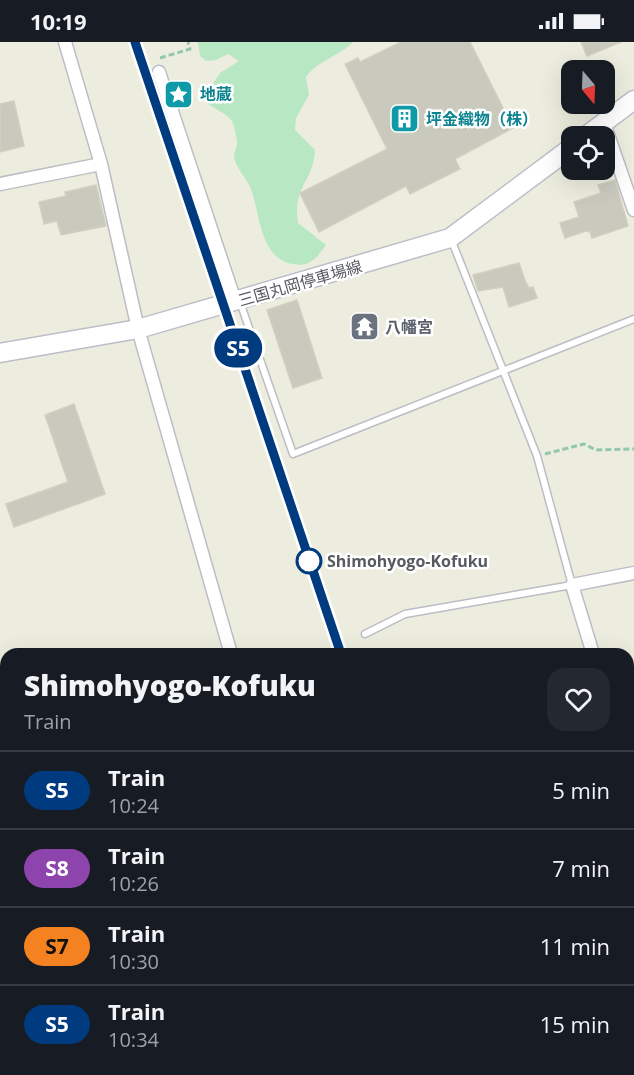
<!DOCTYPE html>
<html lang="en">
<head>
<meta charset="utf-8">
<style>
	:root { --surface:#171b24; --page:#242831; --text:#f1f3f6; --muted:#9ea1a6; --line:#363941 }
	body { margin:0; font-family:"Open Sans","Noto Sans JP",sans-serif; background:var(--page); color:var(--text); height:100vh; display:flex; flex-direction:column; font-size:22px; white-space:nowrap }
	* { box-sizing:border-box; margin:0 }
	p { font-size:20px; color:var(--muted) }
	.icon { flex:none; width:33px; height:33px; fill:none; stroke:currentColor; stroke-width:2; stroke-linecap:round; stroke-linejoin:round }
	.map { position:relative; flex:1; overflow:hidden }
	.side { position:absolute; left:0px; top:606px; width:634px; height:428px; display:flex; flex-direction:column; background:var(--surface); border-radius:18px 18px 0 0; box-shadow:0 6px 24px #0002 }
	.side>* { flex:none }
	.badge { padding:0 12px; border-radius:20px; font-size:21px; line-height:39px }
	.needle { width:39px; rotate:161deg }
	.buttons { position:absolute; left:561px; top:18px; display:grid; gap:12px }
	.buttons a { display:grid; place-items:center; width:54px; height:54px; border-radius:12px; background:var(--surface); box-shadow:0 6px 24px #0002; font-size:30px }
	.map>.badge { position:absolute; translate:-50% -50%; box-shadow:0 0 0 3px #fff }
	.round { display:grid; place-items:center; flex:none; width:63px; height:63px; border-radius:18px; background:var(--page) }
	.summary { display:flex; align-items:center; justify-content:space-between; height:102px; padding:0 24px }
	h1 { font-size:28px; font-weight:800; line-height:45px }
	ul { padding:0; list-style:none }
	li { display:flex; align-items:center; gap:18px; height:78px; padding:0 24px; border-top:2px solid var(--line) }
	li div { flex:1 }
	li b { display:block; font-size:22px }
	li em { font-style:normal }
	li .badge { min-width:66px; font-weight:700; text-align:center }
	.status { display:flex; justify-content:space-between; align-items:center; height:42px; padding:0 30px; background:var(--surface); direction:ltr }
	.status svg { height:16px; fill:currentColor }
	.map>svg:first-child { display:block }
	.green { fill:#b8e7c3 }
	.building { fill:#cac9be; stroke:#d2d0bd; stroke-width:1.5 }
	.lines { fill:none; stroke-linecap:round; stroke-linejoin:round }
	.service-casing { stroke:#bcbdc5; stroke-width:9 }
	.minor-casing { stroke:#bcbdc5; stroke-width:15 }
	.secondary-casing { stroke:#bcbec7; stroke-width:21 }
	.path { stroke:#91c8ae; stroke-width:3; stroke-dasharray:6 3; stroke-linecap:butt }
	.service { stroke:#fff; stroke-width:6 }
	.minor { stroke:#fff; stroke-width:12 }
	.secondary { stroke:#fff; stroke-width:18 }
	.rail-casing { stroke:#b7b8b8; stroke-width:7 }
	.rail { stroke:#fff; stroke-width:4.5; stroke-dasharray:14; stroke-linecap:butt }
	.line-casing { stroke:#fff; stroke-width:14 }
	.line { stroke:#003b80; stroke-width:9 }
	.stop-dot { fill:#fff; stroke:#003b80; stroke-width:3 }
	.labels { text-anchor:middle; stroke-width:5; stroke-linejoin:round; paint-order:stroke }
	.culture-label { font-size:16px; font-weight:bold; fill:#0d838f; stroke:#fff; text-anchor:start }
	.street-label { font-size:16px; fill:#585a62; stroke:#fff }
	.worship-label { font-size:16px; font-weight:bold; fill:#5b616d; stroke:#fff; text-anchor:start }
	.stop-label { font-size:16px; font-weight:bold; fill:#585a62; stroke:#fff; text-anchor:start }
</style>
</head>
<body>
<div class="status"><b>10:19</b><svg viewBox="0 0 49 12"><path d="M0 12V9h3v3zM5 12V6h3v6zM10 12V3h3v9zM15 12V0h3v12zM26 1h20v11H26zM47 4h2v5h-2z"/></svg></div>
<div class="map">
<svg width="634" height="1033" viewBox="0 0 634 1033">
	<rect width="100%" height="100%" fill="#ededdf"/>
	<path class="green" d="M198,0H353C340,14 318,18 306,35L309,53L296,76L295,88L315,108C314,139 292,145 298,181L326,203C316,217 310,225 293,222C260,217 260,172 251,147C247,136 235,126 234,114C234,110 237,105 237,101C237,96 234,83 232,79C226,70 212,67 203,57L220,31L239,19L228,12L216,18L206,19L200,14Z"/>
	<path class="building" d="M401,0H470L513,86L455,117L460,127L410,152L406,144L319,190L300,151L387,107L345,22L358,16L360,20Z
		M581,0H621L587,14Z
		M14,59L24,104L0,110V62Z
		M615,138L628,184L592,196L590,190L586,189L565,196L560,181L579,175L574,160L601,151L598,143Z
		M96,143L106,184L61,193L57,179L44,182L39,160L66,154L65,150Z
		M519,221L526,241L529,246L533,245L537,256L509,265L503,245L478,249L473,233Z
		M297,258L322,336L293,346L267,268Z
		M74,362L105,452L14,485L6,462L68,440L45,373Z"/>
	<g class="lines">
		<defs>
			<path id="service" d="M240,260L293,412L634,277
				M365,592L405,572L572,543L537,414L451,197"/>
			<path id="minor" d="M65,0L101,122L138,287L231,612
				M159,30L235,259
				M604,81L634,168
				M0,142L101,122
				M593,612L572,543L634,531
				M628,735L634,754
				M0,925L6,924
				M183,1028L184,1033"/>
			<path id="secondary" d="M586,94L634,58
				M0,311L138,287L450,196L572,105"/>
		</defs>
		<use href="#service" class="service-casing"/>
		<use href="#minor" class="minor-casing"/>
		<use href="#secondary" class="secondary-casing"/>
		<path class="path" d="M160,16L190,7L188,0
			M545,412L584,402L596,408L634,407"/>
		<use href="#service" class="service"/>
		<use href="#minor" class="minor"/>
		<use href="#secondary" class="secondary"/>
		<defs>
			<path id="rail" d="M135,0L341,612
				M461,1028L463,1033"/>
		</defs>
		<use href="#rail" class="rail-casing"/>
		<use href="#rail" class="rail"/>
	</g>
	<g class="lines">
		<defs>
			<path id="line" d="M135,0L341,612"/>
		</defs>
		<use href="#line" class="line-casing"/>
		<use href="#line" class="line"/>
	</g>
	<defs>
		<symbol id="sight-square" viewBox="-11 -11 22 22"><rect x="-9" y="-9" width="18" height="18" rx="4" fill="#0f9aa8" stroke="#fff"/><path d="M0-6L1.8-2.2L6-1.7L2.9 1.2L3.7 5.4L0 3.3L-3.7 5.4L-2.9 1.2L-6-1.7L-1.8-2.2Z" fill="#fff"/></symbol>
		<symbol id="building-square" viewBox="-11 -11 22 22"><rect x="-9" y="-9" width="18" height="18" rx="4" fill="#0f9aa8" stroke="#fff"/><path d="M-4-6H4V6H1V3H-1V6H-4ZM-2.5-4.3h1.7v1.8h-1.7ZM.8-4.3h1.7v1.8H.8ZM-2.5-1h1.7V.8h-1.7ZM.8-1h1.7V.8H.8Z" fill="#fff"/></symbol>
		<symbol id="temple-square" viewBox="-11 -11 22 22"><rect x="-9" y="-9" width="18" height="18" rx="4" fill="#6b7280" stroke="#fff"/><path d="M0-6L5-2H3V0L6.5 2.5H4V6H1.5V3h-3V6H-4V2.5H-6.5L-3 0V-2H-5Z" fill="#fff"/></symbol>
	</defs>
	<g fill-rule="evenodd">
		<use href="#sight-square" x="162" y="36" width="33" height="33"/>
		<use href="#building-square" x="388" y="60" width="33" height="33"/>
		<use href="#temple-square" x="348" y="268" width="33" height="33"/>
	</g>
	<circle class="stop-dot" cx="309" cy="519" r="12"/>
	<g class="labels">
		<g class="culture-label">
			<text x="200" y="58">地蔵</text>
			<text x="426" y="83">坪金織物（株）</text>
		</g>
		<g class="street-label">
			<text transform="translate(300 241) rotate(-16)" y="6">三国丸岡停車場線</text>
		</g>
		<g class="worship-label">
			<text x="385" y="291">八幡宮</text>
		</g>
		<g class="stop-label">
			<text x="327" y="525">Shimohyogo-Kofuku</text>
		</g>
	</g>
</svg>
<div class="buttons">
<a><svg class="needle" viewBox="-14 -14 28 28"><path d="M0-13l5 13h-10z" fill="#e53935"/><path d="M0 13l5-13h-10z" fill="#9ea1a6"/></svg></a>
<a><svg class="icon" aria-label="locate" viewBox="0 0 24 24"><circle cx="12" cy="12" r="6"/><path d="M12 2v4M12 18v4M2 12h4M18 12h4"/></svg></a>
</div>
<b class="badge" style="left:238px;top:306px;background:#003b80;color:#fff">S5</b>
<section class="side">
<div class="summary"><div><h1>Shimohyogo-Kofuku</h1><p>Train</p></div><a class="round"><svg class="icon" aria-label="heart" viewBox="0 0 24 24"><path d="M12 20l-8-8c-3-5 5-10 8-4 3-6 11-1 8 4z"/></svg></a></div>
<ul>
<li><span class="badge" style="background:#003b80;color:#fff">S5</span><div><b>Train</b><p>10:24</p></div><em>5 min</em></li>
<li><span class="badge" style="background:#8e44ad;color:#fff">S8</span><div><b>Train</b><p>10:26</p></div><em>7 min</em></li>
<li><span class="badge" style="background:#f58220;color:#111">S7</span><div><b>Train</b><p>10:30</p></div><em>11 min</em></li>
<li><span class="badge" style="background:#003b80;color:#fff">S5</span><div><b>Train</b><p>10:34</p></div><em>15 min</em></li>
</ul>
</section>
</div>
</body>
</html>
